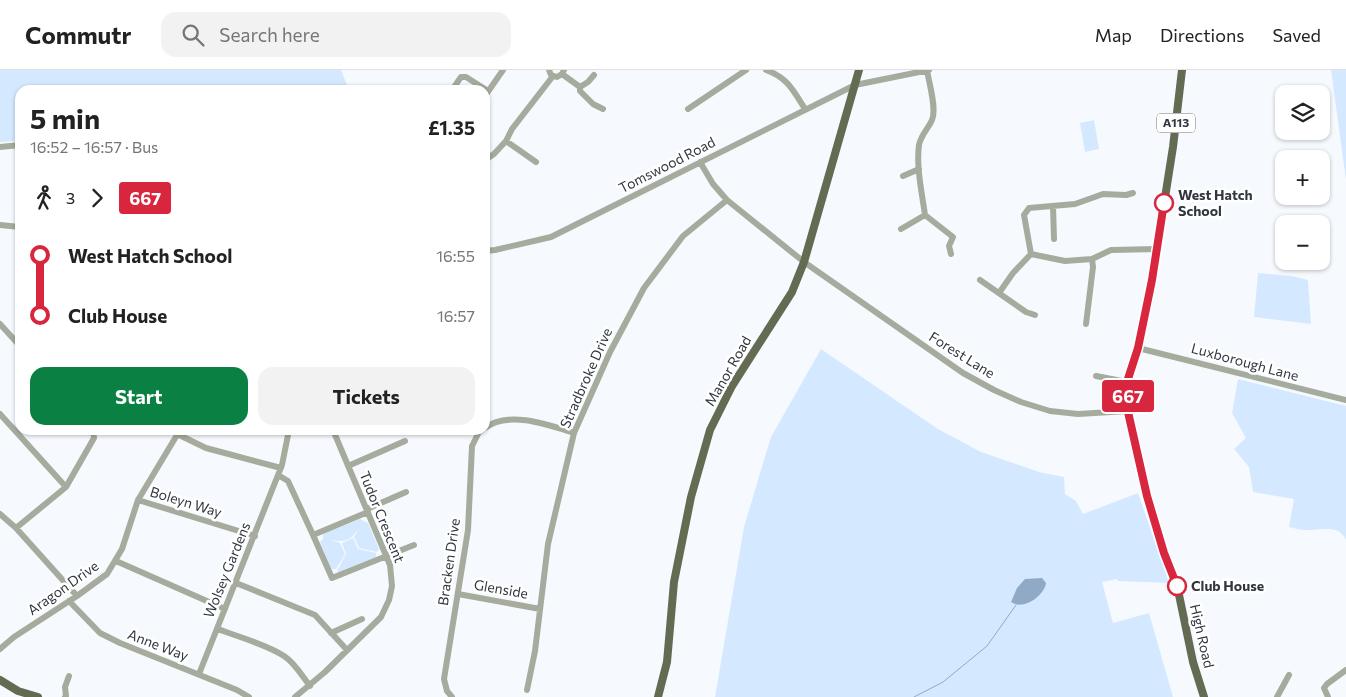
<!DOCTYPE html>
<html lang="en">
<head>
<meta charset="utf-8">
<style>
	:root { --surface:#fff; --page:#f2f2f2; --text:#222; --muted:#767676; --line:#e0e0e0; --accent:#0b8043 }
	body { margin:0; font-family:Commissioner,sans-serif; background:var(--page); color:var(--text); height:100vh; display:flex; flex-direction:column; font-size:19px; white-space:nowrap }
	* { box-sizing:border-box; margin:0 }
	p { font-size:16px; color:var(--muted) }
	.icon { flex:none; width:28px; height:28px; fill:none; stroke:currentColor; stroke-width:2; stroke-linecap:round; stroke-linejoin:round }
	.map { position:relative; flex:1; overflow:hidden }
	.sheet { position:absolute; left:15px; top:15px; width:475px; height:350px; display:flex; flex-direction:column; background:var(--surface); border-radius:15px; box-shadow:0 1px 4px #0004 }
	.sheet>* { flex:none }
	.badge { padding:0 10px; border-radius:4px; font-size:18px; line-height:32px }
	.buttons { position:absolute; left:1275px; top:15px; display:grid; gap:10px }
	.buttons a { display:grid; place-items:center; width:55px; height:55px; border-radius:10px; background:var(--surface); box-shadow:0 1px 4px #0004; font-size:25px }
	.map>.badge { position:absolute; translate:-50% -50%; box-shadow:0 0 0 2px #fff }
	.legs { display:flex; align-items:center; gap:8px; height:55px; padding:0 15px; font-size:16px }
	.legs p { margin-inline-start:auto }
	.overview { display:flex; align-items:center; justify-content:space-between; height:85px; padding:0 15px }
	h1 { font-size:28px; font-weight:700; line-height:38px }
	.primary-button { display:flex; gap:10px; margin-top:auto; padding:10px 15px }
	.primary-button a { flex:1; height:58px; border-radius:15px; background:var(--accent); color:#fff; font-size:20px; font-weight:700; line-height:58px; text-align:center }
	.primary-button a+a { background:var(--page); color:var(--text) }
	ul { padding:0 15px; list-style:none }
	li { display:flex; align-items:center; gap:18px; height:60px; font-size:19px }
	li i { display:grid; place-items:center; width:8px; height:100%; margin:0 6px; background:currentColor }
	li i::after { content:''; width:12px; height:12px; margin:-6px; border:4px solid; border-radius:50%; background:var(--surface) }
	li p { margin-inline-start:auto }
	li:first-child i { background:linear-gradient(#0000 50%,currentColor 0) }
	li:last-child i { background:linear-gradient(currentColor 50%,#0000 0) }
	header { display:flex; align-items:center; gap:30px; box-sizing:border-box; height:70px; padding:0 25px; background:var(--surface); border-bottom:1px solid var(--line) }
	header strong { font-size:24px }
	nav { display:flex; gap:28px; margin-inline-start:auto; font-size:18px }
	.search { width:350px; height:45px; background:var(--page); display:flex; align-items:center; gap:12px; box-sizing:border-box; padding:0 18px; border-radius:15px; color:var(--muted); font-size:19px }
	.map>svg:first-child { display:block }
	.green { fill:#d4e9ff }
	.water { fill:#90aac5 }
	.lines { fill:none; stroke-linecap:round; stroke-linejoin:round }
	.stream { stroke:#90aac5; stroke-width:1 }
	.minor { stroke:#a6ac9d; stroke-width:6 }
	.major { stroke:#636c52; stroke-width:8 }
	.line-1-casing { stroke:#fff; stroke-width:11 }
	.line-1 { stroke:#d7263d; stroke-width:8 }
	.stop-1-dot { fill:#fff; stroke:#d7263d; stroke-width:2.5 }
	.labels { text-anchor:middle; stroke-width:5; stroke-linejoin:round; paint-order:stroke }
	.shield { fill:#fff; stroke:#6e7379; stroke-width:1 }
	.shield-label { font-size:12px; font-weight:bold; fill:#30373f }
	.street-label { font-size:14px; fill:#30373f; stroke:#fff }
	.stop-label { font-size:14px; font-weight:bold; fill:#30373f; stroke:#fff; text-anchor:start }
</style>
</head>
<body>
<header>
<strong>Commutr</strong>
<div class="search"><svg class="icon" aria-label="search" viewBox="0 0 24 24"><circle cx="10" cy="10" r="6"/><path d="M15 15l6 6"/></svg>Search here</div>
<nav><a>Map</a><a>Directions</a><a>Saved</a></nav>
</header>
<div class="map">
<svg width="1346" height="627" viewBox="0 0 1346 627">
	<rect width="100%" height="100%" fill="#f6fafe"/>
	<path class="green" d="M0,0H341L349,20H20V71L0,72Z
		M1331,0H1346V110Z
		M1094,50L1099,79L1085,82L1080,53Z
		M1258,203L1292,206L1308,210L1311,254L1254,247Z
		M821,279L938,359L981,382L1039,402L1064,407L1065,424L1076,431L1083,444L1138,423L1169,513L1118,511L1117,509L1102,512L1113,553L1149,543L1173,627H715L744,457L767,380L771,367Z
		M1238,309L1346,336V470C1338,453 1320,461 1305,460C1300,460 1294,458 1289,457L1294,429L1253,422L1249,397L1234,379L1246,368L1232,343Z
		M360,449L368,453L379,479L377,482L359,478L354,467L359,458C350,472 343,473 328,469L340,473L345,484L336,499H331L320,472L323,469V464Z
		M353,468L358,479L376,483V487L339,502L337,501L346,484L342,473Z"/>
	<path class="water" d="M1042,508L1046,513C1044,526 1023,541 1011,532L1017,518L1025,509Z"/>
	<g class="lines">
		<path class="stream" d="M914,627L943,612L987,576L1016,535"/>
		<path class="minor" d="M549,0L551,5L557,7L562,4L564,0
			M766,0C788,8 793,20 805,39
			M927,0C929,13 937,39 932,50C928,59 921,65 919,75C916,97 922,123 925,145L953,167L949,176L951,184
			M562,4L580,17
			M594,5L588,12L580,17V21L593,34L603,39
			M452,20L461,7H466L488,21
			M485,26L503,0
			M688,39L746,0
			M506,71L536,92
			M0,77L20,75
			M485,90L494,84L506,71L512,59L553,6
			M700,92L713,114L727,130L804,192L963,303L994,320L1021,332L1050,341L1078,344L1128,341
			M20,100V94
			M903,106L919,99
			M1053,136L1054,169
			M0,155L20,157
			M901,159L925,145
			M485,181L495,180L551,167L855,15L929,0
			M1031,184L1024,145L1029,138L1075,134L1103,124L1126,125L1133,123
			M1031,184L1065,191L1092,189
			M980,210L1026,242L1035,245
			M999,223L1013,203L1031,184
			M0,254L20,276
			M1086,254L1093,197L1092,189L1111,180L1157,179
			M1138,278L1346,330
			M1096,306L1127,312
			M0,344L66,417
			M485,358C508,340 549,355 574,363
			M177,364L206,378L281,398
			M348,396L405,371
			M278,405L288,411L313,465
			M138,430L255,466
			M367,439L406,422
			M368,442L313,465L332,508L414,475
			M0,444L16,458L77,526
			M16,458L66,417L94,368L93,360
			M116,491L225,539
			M236,513L315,545L347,580
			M458,524L540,539
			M69,531L100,563L120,573L237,620L249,627
			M218,559C238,567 266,574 284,586C295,593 302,606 310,616
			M331,563L362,549
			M0,579L14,567L77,526L107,504L122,479L138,430L180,360
			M199,604L278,405L282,395L289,360
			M527,620L535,581L548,474L574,363L610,282L644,218L683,166L727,130
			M65,627L66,626L65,617L69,606
			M295,627L325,602L381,547L389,530L392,516L390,495L333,360
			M452,627L447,621L444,609L468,460L472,376L479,362L482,360
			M1277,627L1289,605
			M1328,627L1324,618L1327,614L1346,600"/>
		<path class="major" d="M1182,0L1173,77L1152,210L1138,278L1127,312L1128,341L1147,426L1164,483L1178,520L1193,592L1204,627
			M0,610L18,621L38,627
			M658,627L667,592L674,512L691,427L710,360L732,316L792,222L804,192L859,0"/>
	</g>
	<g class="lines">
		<defs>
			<path id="line-1" d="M1164,133L1152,210L1138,278L1127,312L1128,342L1147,426L1164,483L1177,516"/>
		</defs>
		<use href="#line-1" class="line-1-casing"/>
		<use href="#line-1" class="line-1"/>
	</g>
	<g class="stop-1-dot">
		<circle cx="1164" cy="133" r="9"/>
		<circle cx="1177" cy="516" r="9"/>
	</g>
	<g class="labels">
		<rect class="shield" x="1157" y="43.5" width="38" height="19" rx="4"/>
		<g class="shield-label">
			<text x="1176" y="57">A113</text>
		</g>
		<g class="street-label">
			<text transform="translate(667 95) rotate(-27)" y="5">Tomswood Road</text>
			<text transform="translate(962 285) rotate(32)" y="5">Forest Lane</text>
			<text transform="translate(1245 292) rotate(15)" y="5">Luxborough Lane</text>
			<text transform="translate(728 301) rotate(-60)" y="5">Manor Road</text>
			<text transform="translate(586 308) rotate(-66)" y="5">Stradbroke Drive</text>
			<text transform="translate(186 432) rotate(17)" y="5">Boleyn Way</text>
			<text transform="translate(382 447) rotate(68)" y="5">Tudor Crescent</text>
			<text transform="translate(449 492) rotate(-82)" y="5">Bracken Drive</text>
			<text transform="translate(227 500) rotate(-68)" y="5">Wolsey Gardens</text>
			<text transform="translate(63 518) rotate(-35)" y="5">Aragon Drive</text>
			<text transform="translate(501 519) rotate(10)" y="5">Glenside</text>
			<text transform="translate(1202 566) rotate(77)" y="5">High Road</text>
			<text transform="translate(158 575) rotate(21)" y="5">Anne Way</text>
		</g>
		<g class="stop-label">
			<text x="1178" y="130">West Hatch<tspan x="1178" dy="16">School</tspan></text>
			<text x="1191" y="521">Club House</text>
		</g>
	</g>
</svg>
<div class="buttons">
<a><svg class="icon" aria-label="layers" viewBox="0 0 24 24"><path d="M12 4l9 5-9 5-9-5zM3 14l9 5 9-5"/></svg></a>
<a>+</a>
<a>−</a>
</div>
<b class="badge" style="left:1128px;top:326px;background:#d7263d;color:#fff">667</b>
<section class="sheet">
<div class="overview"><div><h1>5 min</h1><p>16:52 – 16:57 · Bus</p></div><b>£1.35</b></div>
<div class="legs"><svg class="icon" aria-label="walk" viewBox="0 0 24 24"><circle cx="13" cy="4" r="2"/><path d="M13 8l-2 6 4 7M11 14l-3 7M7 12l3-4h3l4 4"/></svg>3<svg class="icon" aria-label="forward" viewBox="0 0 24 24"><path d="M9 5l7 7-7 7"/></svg><b class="badge" style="background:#d7263d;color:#fff">667</b></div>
<ul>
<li><i style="color:#d7263d"></i><b>West Hatch School</b><p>16:55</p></li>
<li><i style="color:#d7263d"></i><b>Club House</b><p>16:57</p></li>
</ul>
<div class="primary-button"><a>Start</a><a>Tickets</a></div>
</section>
</div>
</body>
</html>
